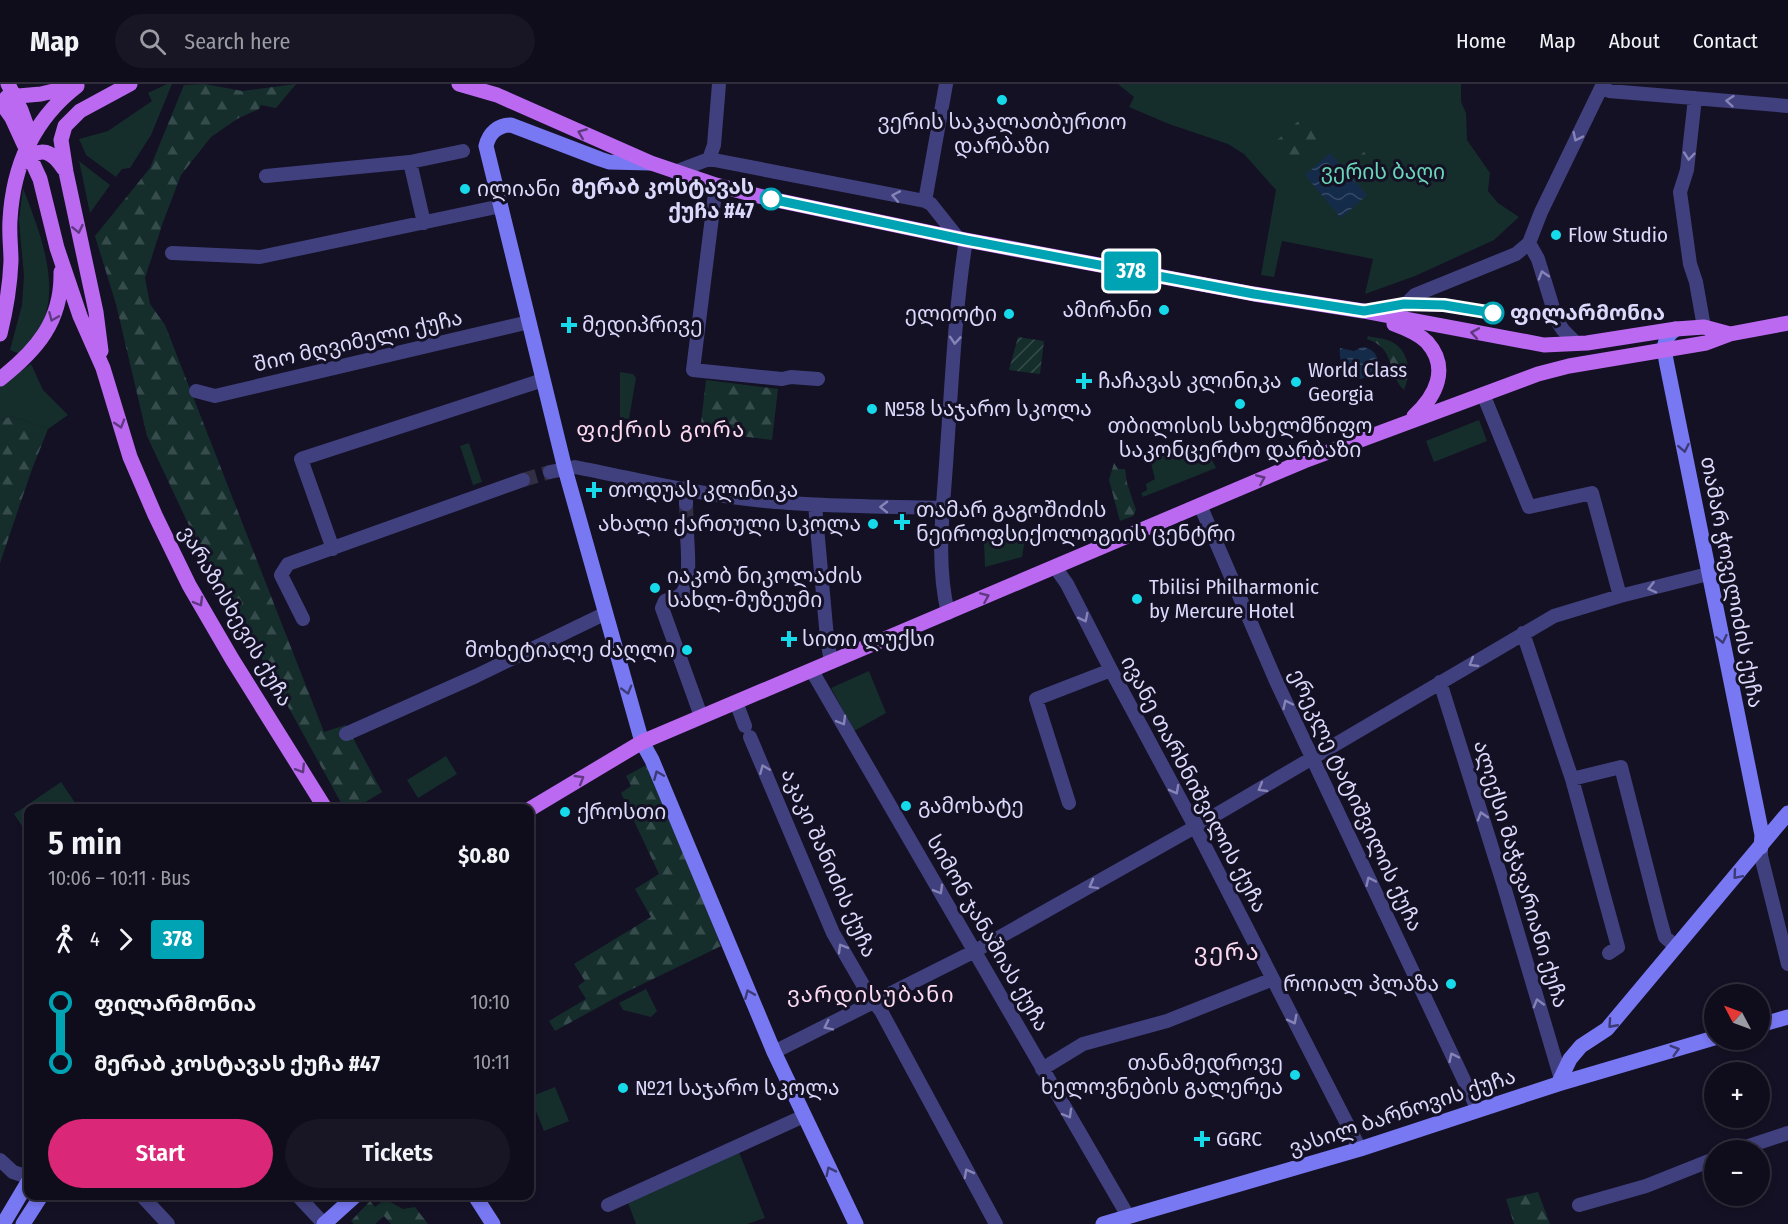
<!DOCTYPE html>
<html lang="en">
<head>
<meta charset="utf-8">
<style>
	:root { --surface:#0f0d1b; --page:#181624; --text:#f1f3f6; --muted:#9b9ca3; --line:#2f2d3a; --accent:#db2777 }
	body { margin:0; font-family:"Fira Sans Condensed","Noto Sans Georgian",sans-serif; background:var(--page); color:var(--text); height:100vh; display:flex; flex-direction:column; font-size:22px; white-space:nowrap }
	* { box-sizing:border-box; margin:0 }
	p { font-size:20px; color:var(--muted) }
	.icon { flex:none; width:33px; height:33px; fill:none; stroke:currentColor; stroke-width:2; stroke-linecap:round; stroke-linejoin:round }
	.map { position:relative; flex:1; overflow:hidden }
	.details { position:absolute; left:24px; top:720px; width:510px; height:396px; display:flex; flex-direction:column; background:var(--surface); border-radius:12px; box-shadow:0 3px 9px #0003,0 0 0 2px var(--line) }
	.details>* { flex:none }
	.badge { padding:0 12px; border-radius:4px; font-size:21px; line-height:39px }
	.needle { width:39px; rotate:311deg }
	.buttons { position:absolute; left:1704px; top:900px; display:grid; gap:12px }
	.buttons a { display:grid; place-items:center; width:66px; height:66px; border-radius:50%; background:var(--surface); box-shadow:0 3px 9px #0003,0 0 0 2px var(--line); font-size:30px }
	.map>.badge { position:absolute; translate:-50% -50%; box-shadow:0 0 0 3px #fff }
	.legs { display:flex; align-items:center; gap:9px; height:66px; padding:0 24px; font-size:20px }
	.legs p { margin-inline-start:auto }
	.summary { display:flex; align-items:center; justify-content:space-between; height:102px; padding:0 24px }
	h1 { font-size:33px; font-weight:600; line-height:45px }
	.primary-button { display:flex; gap:12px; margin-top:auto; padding:12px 24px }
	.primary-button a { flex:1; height:69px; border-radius:36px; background:var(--accent); color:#fff; font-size:24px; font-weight:600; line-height:69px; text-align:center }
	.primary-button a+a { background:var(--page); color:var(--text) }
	ul { padding:0 24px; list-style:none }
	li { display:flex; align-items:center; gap:21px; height:60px; font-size:22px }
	li i { display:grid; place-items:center; width:9px; height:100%; margin:0 8px; background:currentColor }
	li i::after { content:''; width:15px; height:15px; margin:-8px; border:4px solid; border-radius:50%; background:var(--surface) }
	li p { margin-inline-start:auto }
	li:first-child i { background:linear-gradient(#0000 50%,currentColor 0) }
	li:last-child i { background:linear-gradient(currentColor 50%,#0000 0) }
	header { display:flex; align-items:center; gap:36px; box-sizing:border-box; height:84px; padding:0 30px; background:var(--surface); border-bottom:2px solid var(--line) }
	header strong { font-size:28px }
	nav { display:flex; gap:33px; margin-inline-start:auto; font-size:21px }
	.search { width:420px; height:54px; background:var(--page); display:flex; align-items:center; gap:15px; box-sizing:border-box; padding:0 21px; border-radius:33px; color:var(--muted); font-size:22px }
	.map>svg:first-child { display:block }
	.green { fill:#152e2c }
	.forest { fill:url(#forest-firs) }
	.garden { fill:url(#garden-furrows) }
	.water { fill:url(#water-waves) }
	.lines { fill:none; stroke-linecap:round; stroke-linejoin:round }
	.street-tunnel { stroke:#322f44; stroke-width:14; stroke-dasharray:14 7; stroke-linecap:butt }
	.street { stroke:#41407f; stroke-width:14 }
	.secondary { stroke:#7878f3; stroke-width:15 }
	.primary { stroke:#bb69f1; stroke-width:15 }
	.oneway { stroke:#8684b7 }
	.oneway2 { stroke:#5f3980 }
	.oneway3 { stroke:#3c3a77 }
	.line-1-casing { stroke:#fff; stroke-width:14 }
	.line-1 { stroke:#00a3b4; stroke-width:9 }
	.poi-dot { fill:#16daea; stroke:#141124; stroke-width:2 }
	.stop-1-dot { fill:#fff; stroke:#00a3b4; stroke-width:3 }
	.labels { text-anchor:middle; stroke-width:6; stroke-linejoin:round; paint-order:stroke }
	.poi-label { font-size:21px; fill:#dbd8fb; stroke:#141124; text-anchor:start }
	.park-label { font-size:21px; fill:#6ad5b8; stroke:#141124 }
	.stop-label { font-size:21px; font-weight:bold; fill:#dbd8fb; stroke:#141124; text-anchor:end }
	.street-label { font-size:21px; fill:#dbd8fb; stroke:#141124 }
	.neighbourhood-label { font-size:22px; letter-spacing:1.5px; fill:#fcdaf0; stroke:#141124 }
	.quarter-label { font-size:24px; letter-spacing:1.5px; fill:#fcdaf0; stroke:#141124 }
</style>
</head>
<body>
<header>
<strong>Map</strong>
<div class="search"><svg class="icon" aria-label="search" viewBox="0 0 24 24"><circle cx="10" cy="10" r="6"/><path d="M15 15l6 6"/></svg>Search here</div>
<nav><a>Home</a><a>Map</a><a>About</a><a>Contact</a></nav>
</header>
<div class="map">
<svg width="1788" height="1140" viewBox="0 0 1788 1140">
	<defs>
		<pattern id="forest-firs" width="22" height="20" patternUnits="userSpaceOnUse" patternTransform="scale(1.5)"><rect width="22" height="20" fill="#152e2c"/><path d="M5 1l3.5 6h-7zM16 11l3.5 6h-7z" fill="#364c4c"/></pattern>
		<pattern id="garden-furrows" width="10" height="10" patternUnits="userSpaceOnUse" patternTransform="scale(1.5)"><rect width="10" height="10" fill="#152e2c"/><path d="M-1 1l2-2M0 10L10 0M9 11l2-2" fill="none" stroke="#364c4c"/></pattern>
		<pattern id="water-waves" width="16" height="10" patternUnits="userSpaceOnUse" patternTransform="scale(1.5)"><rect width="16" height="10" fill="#152b4a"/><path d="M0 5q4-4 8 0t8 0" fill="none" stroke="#364965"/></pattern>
	</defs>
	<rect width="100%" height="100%" fill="#141124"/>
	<path class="green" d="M167,0H172L151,51L130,84L122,85L116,93L86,71L79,55L108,47L152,17L148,9Z
		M1118,0H1461V18L1466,29L1467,56L1490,89L1488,107L1498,119L1519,133L1494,156L1415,192L1365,210L1373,175L1282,157L1274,193L1261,191L1276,106L1244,70L1228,60L1169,40L1129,23L1134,13Z
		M79,77L110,101L90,129Z
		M23,104C38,144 59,193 44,236C39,249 28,260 20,270L10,266L22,221L24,192L19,136Z
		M31,280L43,306L68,331L48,345L11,332L0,337V302Z
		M620,288L633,290L636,294L629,335L620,334Z
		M1479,336L1487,357L1434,378L1426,357Z
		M469,359L482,398L473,401L460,362Z
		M1190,365C1204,366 1211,372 1216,384L1143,413L1141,409L1147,406L1146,400L1155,395L1148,367C1165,379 1172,366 1190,365Z
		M1025,455L1022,473L985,483L984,457Z
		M869,587L886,629L854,647L831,604Z
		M446,672L457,690L418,714L407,696Z
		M61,698L78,723L75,724H28V751L14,730Z
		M646,905L657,927L651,933L623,926L619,919Z
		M555,1003L569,1037L544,1047L530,1013Z
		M739,1068L765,1134L747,1140H636L627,1116Z"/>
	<path class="forest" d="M205,0L242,7L296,0L276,24L261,21L259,25L237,35L211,53L181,91L163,138L145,194L150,220L165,241L324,648L346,641L382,708L362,720L364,724H344L193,450L147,352L116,220L95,152L150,84L184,1Z
		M1304,32L1324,55L1295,81L1275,58Z
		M1365,67L1388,94L1378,103L1355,76Z
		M1368,252C1375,254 1385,254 1392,258C1410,268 1411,289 1404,306C1386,289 1397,265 1367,255Z
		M706,296L778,305L772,356L700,347Z
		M11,332L48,345L32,385L0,479V337Z
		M1114,379L1118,385H1125L1127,399L1136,426L1133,432L1120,437L1109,396Z
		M648,680L721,862L624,909L555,947L549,937L586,915L578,902L585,897L574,880L651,833L635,805L659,790L621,709L631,702L626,692Z
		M1538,1108L1550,1140H1514L1506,1115Z
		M385,1115L403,1125L415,1123L428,1140H391L384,1132L375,1140H354L351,1137L370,1117L375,1123Z"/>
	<path class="garden" d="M1018,253L1044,257L1040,290L1009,286Z"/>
	<path class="water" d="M1330,69L1367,111L1341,134L1305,91Z
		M1362,263C1372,264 1378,270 1378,280L1371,292C1351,301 1338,284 1340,264L1354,267Z"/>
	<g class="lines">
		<path class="street-tunnel" d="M523,396L550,388
			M686,420L687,448"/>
		<path class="street" d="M1602,3L1609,7L1788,22
			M1695,14L1687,86L1680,108L1690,180L1696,198L1704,243
			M709,75L714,61L719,0
			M410,78L424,139
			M675,88L709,75L925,117L931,120L958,154
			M266,92L410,78L463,67
			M716,101L693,286L782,295L791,293L818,295
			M925,117L946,0
			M1529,159L1538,175L1557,237L1563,246L1577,260
			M172,169L260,173L501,122
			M1393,233L1415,211L1516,170L1529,159L1541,128L1603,0
			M196,307L215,312L529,238
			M1483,310L1529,423L1592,409L1620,512
			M550,388L575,383C627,393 680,407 732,413C802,423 872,422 942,424
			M686,404V420
			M815,421L827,554L831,578
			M1200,421L1276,597L1478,1026
			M687,448C687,463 693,503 679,512C675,514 669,515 665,517L662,524L701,632
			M333,465L301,375L543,296
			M1055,483L1067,500L1111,586L1192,737L1360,1065
			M948,529C935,475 944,420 947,365C952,296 955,225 966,156
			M303,535L281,491L288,480L523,396
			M1523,549L1572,695L1618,863L1609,869
			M812,587L1128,1132
			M1440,598L1503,799L1561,995
			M736,618L745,642
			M346,650L476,592L604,530
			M750,653L833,849L870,913L881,927L996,1140
			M1572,695L1621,683L1661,839L1665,853L1676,863
			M1069,719L1036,615L1111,586
			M1761,763V772L1788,880
			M774,968L975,867L1195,743L1554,532L1620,512L1708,490
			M1042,985L1083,960L1167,937L1273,895
			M1737,1066L1788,1049
			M0,1076L13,1088L28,1093
			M142,1112L168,1140
			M298,1112L324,1140
			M608,1121L804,1032
			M1579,1121L1646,1102L1714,1075"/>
		<path class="secondary" d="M650,79L609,78L600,75L511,41C498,41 489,49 486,62L565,385L642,658L652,676L695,779L774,968L856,1140
			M1676,245C1661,255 1664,266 1667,281L1762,751L1761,763
			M1760,941L1788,933
			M1558,1000L1570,975L1581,962L1607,945L1788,729
			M475,1112L493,1140
			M3,1140L28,1098
			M23,1140L41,1112
			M324,1140L355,1112
			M1103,1140L1360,1065L1558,1000L1714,954"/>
		<path class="primary" d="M8,0L21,26L31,54
			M459,0L497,11L651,79L716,101L771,115L966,156L1254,210L1363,227L1544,261L1587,259L1676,245L1704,243L1730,250
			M7,13L41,10L75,2
			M0,17L12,34L40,95L57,164L80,232L103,284L130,373L155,431L189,501L232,575L325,724
			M24,78C41,61 52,67 64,85
			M1394,240C1405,244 1418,249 1427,258C1450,284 1436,312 1414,332
			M0,250C6,226 10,202 11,177C11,164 9,150 10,136C13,82 34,35 77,2
			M101,267L96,228L66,88L61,56L65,42L80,27L130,0
			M0,295C37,266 62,237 61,188
			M530,725L642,658L1304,377L1538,290L1569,282L1706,259L1730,250L1788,239"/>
	</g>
	<defs><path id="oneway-chevron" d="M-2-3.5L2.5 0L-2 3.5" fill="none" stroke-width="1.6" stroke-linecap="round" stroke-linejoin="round" transform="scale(1.5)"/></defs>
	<g class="oneway">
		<use href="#oneway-chevron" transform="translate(1730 17) rotate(-175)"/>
		<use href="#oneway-chevron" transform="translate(1577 53) rotate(116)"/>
		<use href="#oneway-chevron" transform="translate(1689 72) rotate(96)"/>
		<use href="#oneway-chevron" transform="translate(896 112) rotate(-169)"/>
		<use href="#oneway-chevron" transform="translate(1543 191) rotate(-107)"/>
		<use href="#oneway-chevron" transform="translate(955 256) rotate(94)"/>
		<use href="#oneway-chevron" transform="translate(884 423) rotate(-179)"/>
		<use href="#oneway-chevron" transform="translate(1652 504) rotate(166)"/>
		<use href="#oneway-chevron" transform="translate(1084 534) rotate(63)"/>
		<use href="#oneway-chevron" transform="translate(1473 579) rotate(149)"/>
		<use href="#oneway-chevron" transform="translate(1287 620) rotate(-115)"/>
		<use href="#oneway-chevron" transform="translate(842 637) rotate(60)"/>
		<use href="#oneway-chevron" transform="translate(764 685) rotate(-113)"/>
		<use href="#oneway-chevron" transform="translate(1262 704) rotate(150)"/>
		<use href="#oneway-chevron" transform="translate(1175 706) rotate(62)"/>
		<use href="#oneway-chevron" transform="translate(1482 732) rotate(-107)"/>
		<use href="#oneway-chevron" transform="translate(1370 797) rotate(-115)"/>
		<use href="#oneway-chevron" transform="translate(1093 801) rotate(151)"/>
		<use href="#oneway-chevron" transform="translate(939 806) rotate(60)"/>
		<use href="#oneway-chevron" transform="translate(842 864) rotate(-120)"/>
		<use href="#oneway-chevron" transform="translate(1538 919) rotate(-106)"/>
		<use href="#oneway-chevron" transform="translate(1293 936) rotate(63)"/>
		<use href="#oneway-chevron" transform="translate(828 942) rotate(154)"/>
		<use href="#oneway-chevron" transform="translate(1453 973) rotate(-115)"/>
		<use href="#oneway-chevron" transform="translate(1068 1030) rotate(60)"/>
		<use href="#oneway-chevron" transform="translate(968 1089) rotate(-118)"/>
	</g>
	<g class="oneway2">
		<use href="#oneway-chevron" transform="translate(582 49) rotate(-158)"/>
		<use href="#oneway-chevron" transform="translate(78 145) rotate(78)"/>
		<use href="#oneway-chevron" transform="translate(53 233) rotate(113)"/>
		<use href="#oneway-chevron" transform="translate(1475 249) rotate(-170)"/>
		<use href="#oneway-chevron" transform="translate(120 340) rotate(73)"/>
		<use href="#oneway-chevron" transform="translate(1261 395) rotate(-23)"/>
		<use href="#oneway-chevron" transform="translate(985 513) rotate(-23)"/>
		<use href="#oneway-chevron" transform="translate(199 518) rotate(60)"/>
		<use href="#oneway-chevron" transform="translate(301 685) rotate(58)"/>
		<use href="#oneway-chevron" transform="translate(580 695) rotate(-31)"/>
	</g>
	<g class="oneway3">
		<use href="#oneway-chevron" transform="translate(1684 364) rotate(79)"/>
		<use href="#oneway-chevron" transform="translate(1722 555) rotate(78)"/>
		<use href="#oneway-chevron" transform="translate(627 606) rotate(74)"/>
		<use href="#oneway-chevron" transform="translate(658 691) rotate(-113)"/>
		<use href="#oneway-chevron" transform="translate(1737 791) rotate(131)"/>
		<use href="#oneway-chevron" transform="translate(749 910) rotate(-113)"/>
		<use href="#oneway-chevron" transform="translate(1612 940) rotate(132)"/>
		<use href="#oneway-chevron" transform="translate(1675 966) rotate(-16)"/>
		<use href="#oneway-chevron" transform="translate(830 1087) rotate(-116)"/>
	</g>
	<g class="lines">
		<defs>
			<path id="line-1" d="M771,115L966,156L1254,210L1364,227L1404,220L1444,221L1493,229"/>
		</defs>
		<use href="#line-1" class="line-1-casing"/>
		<use href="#line-1" class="line-1"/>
	</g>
	<g class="poi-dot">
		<circle cx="1002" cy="16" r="6"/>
		<circle cx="465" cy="105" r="6"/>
		<circle cx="1556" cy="151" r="6"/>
		<circle cx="1164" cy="226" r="6"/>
		<circle cx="1009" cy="230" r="6"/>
		<path d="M566 232h6v6h6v6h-6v6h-6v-6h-6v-6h6z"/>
		<path d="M1081 288h6v6h6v6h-6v6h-6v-6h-6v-6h6z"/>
		<circle cx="1296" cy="298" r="6"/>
		<circle cx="1240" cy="320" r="6"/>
		<circle cx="872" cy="325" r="6"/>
		<path d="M591 397h6v6h6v6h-6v6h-6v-6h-6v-6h6z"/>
		<path d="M899 429h6v6h6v6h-6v6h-6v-6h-6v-6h6z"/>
		<circle cx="873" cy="440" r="6"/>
		<circle cx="655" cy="504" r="6"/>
		<circle cx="1137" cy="515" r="6"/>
		<path d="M786 546h6v6h6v6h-6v6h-6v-6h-6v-6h6z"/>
		<circle cx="687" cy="566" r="6"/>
		<circle cx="906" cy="722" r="6"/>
		<circle cx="565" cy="728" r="6"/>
		<circle cx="1451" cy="900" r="6"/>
		<circle cx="1295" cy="991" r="6"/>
		<circle cx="623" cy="1004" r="6"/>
		<path d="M1199 1046h6v6h6v6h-6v6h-6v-6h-6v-6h6z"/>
	</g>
	<g class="stop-1-dot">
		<circle cx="771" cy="115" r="10"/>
		<circle cx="1493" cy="229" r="10"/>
	</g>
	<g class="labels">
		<g class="poi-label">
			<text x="1002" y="45" text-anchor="middle">ვერის საკალათბურთო<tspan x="1002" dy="24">დარბაზი</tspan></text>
			<text x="477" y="112">ილიანი</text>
			<text x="1568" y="158">Flow Studio</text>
			<text x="1152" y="233" text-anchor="end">ამირანი</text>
			<text x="997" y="237" text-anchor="end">ელიოტი</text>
			<text x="582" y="248">მედიპრივე</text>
			<text x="1308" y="293">World Class<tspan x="1308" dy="24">Georgia</tspan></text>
			<text x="1098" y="304">ჩაჩავას კლინიკა</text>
			<text x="884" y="332">№58 საჯარო სკოლა</text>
			<text x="1240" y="349" text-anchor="middle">თბილისის სახელმწიფო<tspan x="1240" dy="24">საკონცერტო დარბაზი</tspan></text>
			<text x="608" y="413">თოდუას კლინიკა</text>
			<text x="916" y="433">თამარ გაგოშიძის<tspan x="916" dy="24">ნეიროფსიქოლოგიის ცენტრი</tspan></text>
			<text x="861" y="447" text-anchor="end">ახალი ქართული სკოლა</text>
			<text x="667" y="499">იაკობ ნიკოლაძის<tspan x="667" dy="24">სახლ-მუზეუმი</tspan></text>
			<text x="1149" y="510">Tbilisi Philharmonic<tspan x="1149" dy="24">by Mercure Hotel</tspan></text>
			<text x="802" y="562">სითი ლუქსი</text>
			<text x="675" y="573" text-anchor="end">მოხეტიალე ძაღლი</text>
			<text x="918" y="729">გამოხატე</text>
			<text x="577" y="735">ქროსთი</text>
			<text x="1439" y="907" text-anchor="end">როიალ პლაზა</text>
			<text x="1283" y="986" text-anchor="end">თანამედროვე<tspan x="1283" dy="24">ხელოვნების გალერეა</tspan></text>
			<text x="635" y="1011">№21 საჯარო სკოლა</text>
			<text x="1216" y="1062">GGRC</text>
		</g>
		<g class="park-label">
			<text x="1383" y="95">ვერის ბაღი</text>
		</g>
		<g class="stop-label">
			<text x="754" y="110">მერაბ კოსტავას<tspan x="754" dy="24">ქუჩა #47</tspan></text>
			<text x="1510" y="236" text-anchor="start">ფილარმონია</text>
		</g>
		<g class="street-label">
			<text transform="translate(358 257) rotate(-13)" y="7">შიო მღვიმელი ქუჩა</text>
			<text transform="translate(1732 498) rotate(79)" y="7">თამარ ჭოველიძის ქუჩა</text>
			<text transform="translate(236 532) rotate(60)" y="7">ვარაზისხევის ქუჩა</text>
			<text transform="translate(1194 700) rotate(62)" y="7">ივანე თარხნიშვილის ქუჩა</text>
			<text transform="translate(1356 716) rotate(65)" y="7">ერეკლე ტატიშვილის ქუჩა</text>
			<text transform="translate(829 779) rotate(66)" y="7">აკაკი შანიძის ქუჩა</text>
			<text transform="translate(1521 790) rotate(73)" y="7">ალექსი მაჭავარიანი ქუჩა</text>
			<text transform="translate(988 849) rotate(60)" y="7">სიმონ ჯანაშიას ქუჩა</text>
			<text transform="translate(1402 1028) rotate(-18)" y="7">ვასილ ბარნოვის ქუჩა</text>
		</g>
		<g class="neighbourhood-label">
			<text x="661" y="353">ფიქრის გორა</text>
			<text x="871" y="918">ვარდისუბანი</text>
		</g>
		<g class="quarter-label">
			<text x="1227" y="876">ვერა</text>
		</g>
	</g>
</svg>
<div class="buttons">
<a><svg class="needle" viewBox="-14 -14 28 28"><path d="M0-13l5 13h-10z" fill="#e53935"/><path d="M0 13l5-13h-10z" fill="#9b9ca3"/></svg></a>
<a>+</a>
<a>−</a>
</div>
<b class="badge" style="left:1131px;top:187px;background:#00a3b4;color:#fff">378</b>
<section class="details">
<div class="summary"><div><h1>5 min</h1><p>10:06 – 10:11 · Bus</p></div><b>$0.80</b></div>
<div class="legs"><svg class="icon" aria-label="walk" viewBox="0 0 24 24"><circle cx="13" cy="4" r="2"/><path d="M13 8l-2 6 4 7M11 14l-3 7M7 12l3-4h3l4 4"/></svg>4<svg class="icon" aria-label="forward" viewBox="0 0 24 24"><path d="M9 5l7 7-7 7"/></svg><b class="badge" style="background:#00a3b4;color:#fff">378</b></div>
<ul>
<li><i style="color:#00a3b4"></i><b>ფილარმონია</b><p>10:10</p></li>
<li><i style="color:#00a3b4"></i><b>მერაბ კოსტავას ქუჩა #47</b><p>10:11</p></li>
</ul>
<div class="primary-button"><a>Start</a><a>Tickets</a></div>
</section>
</div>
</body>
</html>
